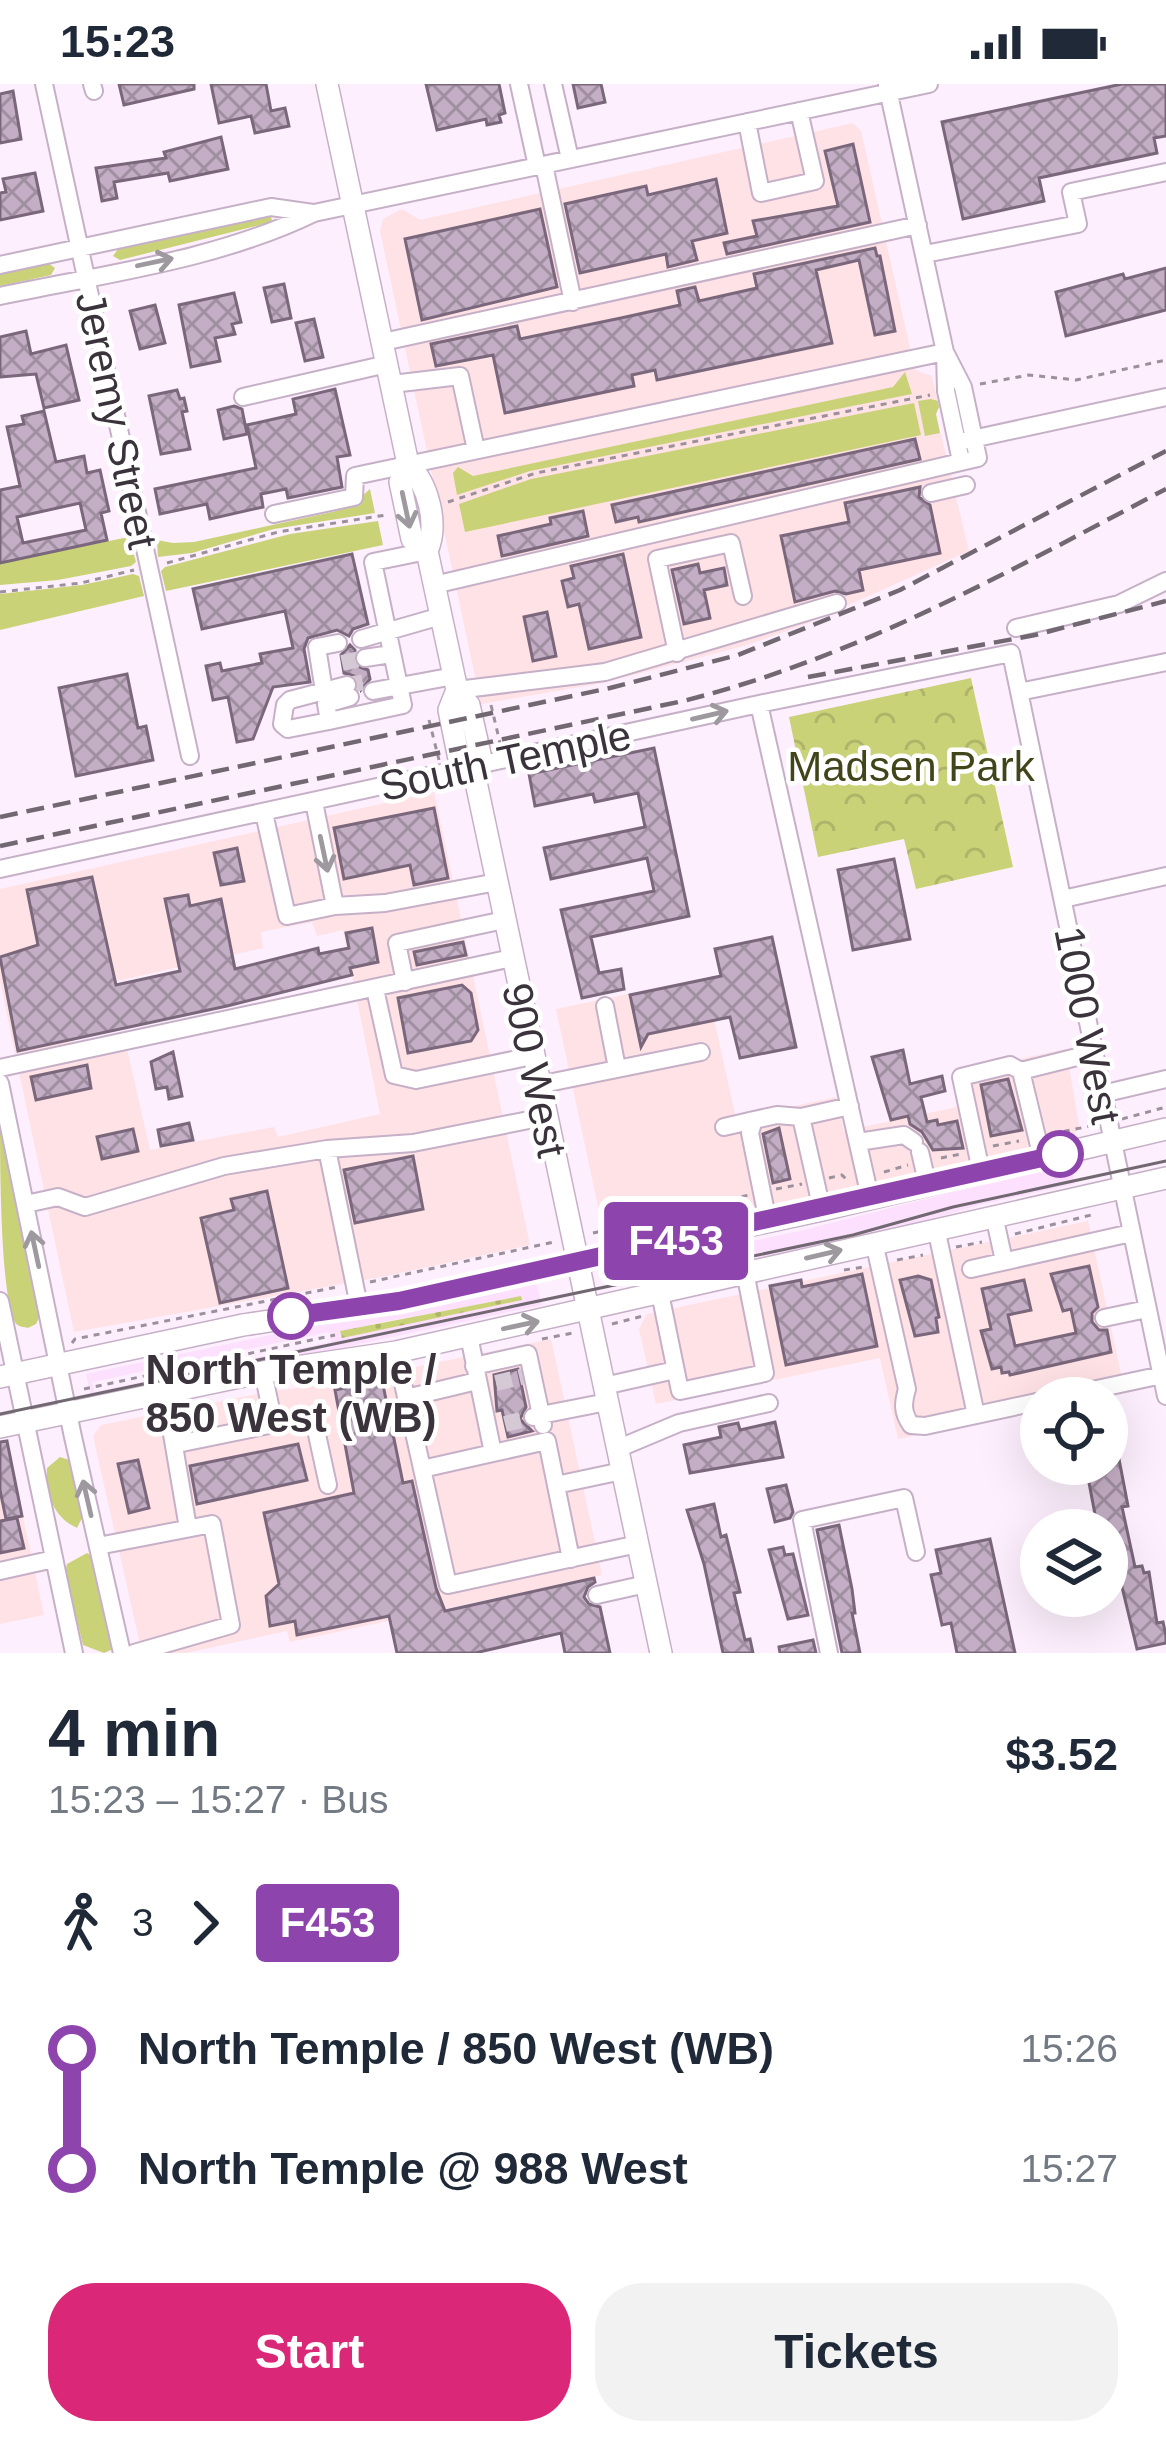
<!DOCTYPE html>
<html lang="en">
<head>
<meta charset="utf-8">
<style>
	:root { --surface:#fff; --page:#f2f2f3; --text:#1f2937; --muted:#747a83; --accent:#db2777 }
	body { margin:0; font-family:Helvetica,sans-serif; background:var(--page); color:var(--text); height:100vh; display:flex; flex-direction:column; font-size:45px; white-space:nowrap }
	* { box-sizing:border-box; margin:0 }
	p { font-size:39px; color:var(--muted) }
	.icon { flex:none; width:66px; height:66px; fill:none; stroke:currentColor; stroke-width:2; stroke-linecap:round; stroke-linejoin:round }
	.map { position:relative; height:1569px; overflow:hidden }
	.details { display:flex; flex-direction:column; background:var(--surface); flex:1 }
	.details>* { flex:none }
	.badge { padding:0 24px; border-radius:9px; font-size:42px; line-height:78px }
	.tools { position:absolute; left:1020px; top:1293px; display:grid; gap:24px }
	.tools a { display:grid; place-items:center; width:108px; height:108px; border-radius:50%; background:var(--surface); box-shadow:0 12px 48px #0002; font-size:60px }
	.map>.badge { position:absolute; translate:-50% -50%; box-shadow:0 0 0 6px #fff }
	.legs { display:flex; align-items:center; gap:18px; height:132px; padding:0 48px; font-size:39px }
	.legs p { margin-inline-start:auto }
	.head { display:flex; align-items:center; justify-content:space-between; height:204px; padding:0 48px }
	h1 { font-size:66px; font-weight:600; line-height:90px }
	.cta { display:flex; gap:24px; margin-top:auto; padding:24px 48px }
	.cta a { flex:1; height:138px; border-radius:48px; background:var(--accent); color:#fff; font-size:48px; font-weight:600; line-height:138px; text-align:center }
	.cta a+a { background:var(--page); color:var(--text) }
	ul { padding:0 48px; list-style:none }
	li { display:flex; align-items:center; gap:42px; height:120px; font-size:45px }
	li i { display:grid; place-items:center; width:18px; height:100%; margin:0 15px; background:currentColor }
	li i::after { content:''; width:30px; height:30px; margin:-15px; border:9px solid; border-radius:50%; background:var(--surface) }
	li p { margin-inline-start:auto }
	li:first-child i { background:linear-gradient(#0000 50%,currentColor 0) }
	li:last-child i { background:linear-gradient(currentColor 50%,#0000 0) }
	.status { display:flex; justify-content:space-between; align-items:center; height:84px; padding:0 60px; background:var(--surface); direction:ltr }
	.status svg { height:33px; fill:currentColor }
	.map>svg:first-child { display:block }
	.commercial { fill:#fee2e5 }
	.built { fill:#fce0fd; fill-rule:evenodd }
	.grass { fill:#cad278 }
	.park { fill:url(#park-crowns) }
	.garden { fill:url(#garden-dots) }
	.building { fill:url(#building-cross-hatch); stroke:#7a677b; stroke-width:3; fill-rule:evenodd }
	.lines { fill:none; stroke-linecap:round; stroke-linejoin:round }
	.minor-tunnel { stroke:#d6c9d6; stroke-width:16; stroke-dasharray:16 8; stroke-linecap:butt }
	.minor-casing { stroke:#c6b0c7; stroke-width:20 }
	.major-casing { stroke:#c6b0c7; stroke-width:24 }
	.path { stroke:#9b909b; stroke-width:3; stroke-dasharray:6 6; stroke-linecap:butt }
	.minor { stroke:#fff; stroke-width:16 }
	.major { stroke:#fff; stroke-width:21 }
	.tram { stroke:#716872; stroke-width:3 }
	.rail { stroke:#716872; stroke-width:4.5; stroke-dasharray:18 9; stroke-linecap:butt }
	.oneway { stroke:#9d999e }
	.line-1-casing { stroke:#fff; stroke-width:27 }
	.line-1 { stroke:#8e44ad; stroke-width:18 }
	.stop-1-dot { fill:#fff; stroke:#8e44ad; stroke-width:6 }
	.labels { text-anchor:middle; stroke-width:9; stroke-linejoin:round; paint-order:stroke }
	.street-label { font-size:42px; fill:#3b333c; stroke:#fff }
	.park-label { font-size:42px; fill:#42451a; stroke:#fff }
	.stop-label { font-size:42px; font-weight:bold; fill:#3b333c; stroke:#fff }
</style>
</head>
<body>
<div class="status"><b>15:23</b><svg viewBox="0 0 49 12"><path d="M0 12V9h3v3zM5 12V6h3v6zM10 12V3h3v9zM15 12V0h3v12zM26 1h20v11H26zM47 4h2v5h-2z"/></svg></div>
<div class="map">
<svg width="1166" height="1569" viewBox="0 0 1166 1569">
	<defs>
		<pattern id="park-crowns" width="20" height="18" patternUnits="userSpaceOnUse" patternTransform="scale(3)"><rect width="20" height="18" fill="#cad278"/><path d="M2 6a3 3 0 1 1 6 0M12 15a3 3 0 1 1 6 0" fill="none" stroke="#aeb569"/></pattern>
		<pattern id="garden-dots" width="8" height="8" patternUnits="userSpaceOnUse" patternTransform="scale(3)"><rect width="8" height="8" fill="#cad278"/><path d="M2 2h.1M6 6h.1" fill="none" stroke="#aeb569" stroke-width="1.8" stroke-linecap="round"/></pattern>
		<pattern id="building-cross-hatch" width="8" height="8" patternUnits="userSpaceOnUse" patternTransform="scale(3)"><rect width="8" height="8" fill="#c4aec5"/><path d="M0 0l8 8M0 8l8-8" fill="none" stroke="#a08ea1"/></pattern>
	</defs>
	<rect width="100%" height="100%" fill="#fdeffd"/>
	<path class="commercial" d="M853,39L861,47L915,286L932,292L939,323L936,330L969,467L806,540L747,561L603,599L481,620L380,147L383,135L402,125L420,136Z
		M434,708L530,1161L386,1192L74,1248L19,988L127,965L150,1066L274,1043L278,1053L380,1030L343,846L317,852L312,838L261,848L263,864L113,898L60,897L74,958L15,970L0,897V805Z
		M705,894L736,1035L836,1013L844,1047L962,1022L955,989L1066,965L1079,1042L1074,1051L1061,1059L830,1109L618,1148L605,1141L600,1132L556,925Z
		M1088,1137L1125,1308L1095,1314H1041V1325L898,1355L880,1274L656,1320L639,1245L647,1230Z
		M551,1255L602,1491L290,1558L287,1547L186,1569H142L93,1352L101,1341L272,1307L333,1300Z
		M8,1363L44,1531L0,1540V1365Z"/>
	<path class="built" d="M1070,1079L1075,1100L979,1121L878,1151L635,1202L630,1183L799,1147Z
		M536,1199L542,1221L92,1317L86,1290L421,1219ZM520,1213L342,1253L340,1248L377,1239ZM329,1248L331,1258L94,1308L92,1298Z"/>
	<path class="grass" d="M271,131L272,138L120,176L113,172L118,165Z
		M48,179L55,184L51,191L0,202V189Z
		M905,288L912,310L530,387L457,411L453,389L458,383L473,392L893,303Z
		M931,315L938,317L939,323L936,330L940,349L925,352L918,317Z
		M914,319L921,351L465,448L459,420L531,395Z
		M370,405L375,429L274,445L192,469L158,473L157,456L173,459L194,458L332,428L350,423Z
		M378,437L383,461L166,507L161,487L165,483L290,450Z
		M129,453L136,478L131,482L58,496L0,501V479Z
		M133,490L139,492L144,512L0,546V510L82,501Z
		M0,1028L41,1230L36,1240L28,1244C20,1242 17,1243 13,1235C0,1197 0,1075 0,1028Z
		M60,1373L72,1377L83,1432L77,1444C53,1433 45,1409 47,1384Z
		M87,1469L95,1474L113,1565L104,1569L83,1561L65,1488L67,1480Z"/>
	<path class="park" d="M971,594L1013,783L916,805L904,755L818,773L789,633Z"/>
	<path class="garden" d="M521,1212L522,1216L342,1254L340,1247Z"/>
	<path class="building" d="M119,0H194V5L124,21Z
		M211,0H266L271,27L285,24L289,42L255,49L251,32L219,39Z
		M426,0H499L505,29L499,31L501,38L487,41L486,35L437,46Z
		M573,0H601L605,18L578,24Z
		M1122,0H1166V52L1154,54L1157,69L1039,94L1044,117L963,135L942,38Z
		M13,7L21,55L0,59V10Z
		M221,53L228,85L170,97L168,89L114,98L117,114L102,117L96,84L166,74L164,68Z
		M853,60L870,138L727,170L724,159L757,152L753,137L838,122L825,67Z
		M35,89L43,127L0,136V109L6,108L3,95Z
		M716,95L727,149L692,157L697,176L668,183L666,170L580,189L565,120L646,102L648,111Z
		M540,125L557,203L422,236L405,155Z
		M875,164L877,172H880L895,247L875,251L859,176L816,186L832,259L657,296L655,286L632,291L634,302L505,329L493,271L436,282L431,260L517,242L520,255L621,234L680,221L677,207L695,203L699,217L757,204L754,190Z
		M1166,184V226L1066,252L1056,208L1123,190L1125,195Z
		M284,200L291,234L272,238L264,204Z
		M234,209L241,238L232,240L235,250L215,254L220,277L191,283L179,221Z
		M155,221L165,259L140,265L130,227Z
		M314,235L323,273L305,277L296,239Z
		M26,247L31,270L66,261L79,316L44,324L36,290L0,293V253Z
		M335,305L350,371L337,373L342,403L288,414L286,405L261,410L263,423L210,435L207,420L160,430L155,405L256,384L247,341L296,330L293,315Z
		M177,306L180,315L184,314L187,327L182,328L190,365L161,370L149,312Z
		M234,322L242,325L247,350L224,355L218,326Z
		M44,327L56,378L84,372L87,389L100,386L109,427L101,429L107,456L0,479V406L20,402L7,343L24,340L22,332ZM80,419L86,446L23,459L17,433Z
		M915,355L920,375L639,438L638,433L616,438L612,421Z
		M920,403L919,413L930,421L940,469L859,486L863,506L846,510L835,507L795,518L781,452L849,438L845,419Z
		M583,427L588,452L502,472L498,452L551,440L550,434Z
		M352,470L368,540L353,545L349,552L337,546L308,554L304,565L310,598L273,603L253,655L237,658L228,613L213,616L206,582L220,579L222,587L262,579L260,570L293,564L285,527L202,545L193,505Z
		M623,470L641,553L589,565L579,520L568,523L562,497L574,494L571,482Z
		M698,480L700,489L724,484L727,501L704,506L710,534L684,540L672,486Z
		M547,528L556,572L533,577L524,533Z
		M350,561L355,566L354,581L368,586L370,595L361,606L357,593L344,589L341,571Z
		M127,590L138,644L146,642L153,676L76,692L59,604Z
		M654,664L689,832L591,853L599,889L621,885L624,905L582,914L561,826L654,807L647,774L551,795L544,764L645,743L638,709L595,718L593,710L535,722L529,690Z
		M434,724L448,794L414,801L410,781L344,795L334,744Z
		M237,764L244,797L221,801L214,769Z
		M894,775L910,855L853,866L838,786Z
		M92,793L116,901L180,887L165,815L188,811L190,822L221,815L235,885L318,864L319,870L349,864L346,849L372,844L378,878L350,884L352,891L227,922L18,967L0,873L38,861L27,806Z
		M772,853L796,963L740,974L730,933L648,950L641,963L630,911L721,892L715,865Z
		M463,858L466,871L417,881L414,868Z
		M462,901L471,909L478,946L471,957L408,969L398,914Z
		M903,966L910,1000L942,992L945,1007L921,1013L927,1038L937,1036L938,1041L957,1037L963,1064L933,1066L922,1048L910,1040L908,1032L891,1036L872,973Z
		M173,968L182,1012L169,1015L167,1003L156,1005L151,978Z
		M87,981L91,1004L36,1016L31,993Z
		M1008,995L1022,1046L991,1052L981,1001Z
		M189,1039L193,1056L161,1062L158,1046Z
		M779,1044L790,1095L773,1099L763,1050Z
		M133,1045L138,1067L102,1075L97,1053Z
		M413,1072L423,1125L355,1139L344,1086Z
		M267,1107L288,1204L220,1219L201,1134L234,1126L231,1115Z
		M1089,1182L1098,1223L1092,1229V1238L1099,1246H1107L1111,1268L1010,1291L1009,1288L1002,1289L1001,1283L992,1285L981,1247L991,1245L982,1205L1024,1196L1031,1226L1008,1231L1015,1262L1076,1249L1071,1225L1063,1227L1051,1190Z
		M862,1190L877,1262L786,1281L770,1202L801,1196L802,1203Z
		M918,1192L931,1196L939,1233L936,1234L938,1248L915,1252L900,1196Z
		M518,1285L526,1323L520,1335L532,1347L508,1353L502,1326L497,1327L494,1291Z
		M382,1296L403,1399L412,1397L436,1504L445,1527L594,1494L595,1498L588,1503L584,1513L589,1520L600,1523L610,1569H565L561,1549L475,1569H397L389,1532L297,1551L295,1537L270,1542L266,1512L279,1500L264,1429L354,1409L335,1306Z
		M775,1338L783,1373L690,1389L684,1361L721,1353L719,1343L738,1339L740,1346Z
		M7,1357L22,1432L6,1435L0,1406V1358Z
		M298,1360L307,1396L197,1420L190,1382Z
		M1119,1375L1128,1422L1122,1423L1135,1483L1142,1482L1144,1489L1149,1488L1157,1539L1163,1538L1166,1552V1559L1137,1565L1115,1474L1107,1476V1446H1098L1086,1383Z
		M138,1376L149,1424L129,1429L118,1380Z
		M786,1401L793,1428L790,1434L775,1438L767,1405Z
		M714,1420L721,1453L726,1451L740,1508L734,1509L745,1556L750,1555L753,1569H723L704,1480L687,1426Z
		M17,1434L24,1464L0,1469V1437Z
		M839,1441L852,1505L855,1529H852L860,1569H842L817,1446Z
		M990,1455L1015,1569H957L951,1539L942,1541L931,1491L941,1489L936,1466Z
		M783,1463L785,1471L793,1470L808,1531L788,1535L769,1466Z
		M813,1556L816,1569H780L779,1563Z"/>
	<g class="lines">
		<path class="minor-tunnel" d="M342,579L365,574
			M347,601L370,597
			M496,1299L525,1292
			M505,1340L533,1333"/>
		<defs>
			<path id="minor" d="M44,0L190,672
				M92,0L94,7
				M519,0L537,82
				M553,0L570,75
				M887,1L945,268L946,307L961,377
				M747,38L761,109L815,97L799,27
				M544,81L573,218
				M925,170L1078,140L1071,108L1166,88
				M0,181L271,123L313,129
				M0,212C104,190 217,176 314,129L929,0
				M383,258L918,141
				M392,300L460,292L476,366
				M243,313L387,280
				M963,357L1166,313
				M931,409L966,401
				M274,430L354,413L355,392L369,389L945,268
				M434,501L978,374L963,303L945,268
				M1016,544L1119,520L1166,497
				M361,555L441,532
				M677,569L657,475L731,459L743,512
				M365,574L391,570
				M457,606L605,588L837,519
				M373,607L454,592
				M1019,608L1166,578
				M325,613L317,563L338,559
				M350,613L326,620L329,637L403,621L373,478L427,467
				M759,620L870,1113
				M329,637L288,645L282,640L285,621L290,616L347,601
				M314,718L335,822
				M264,729L287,832L335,822L385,819L497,798
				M0,785L759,620L1011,569L1166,1312
				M1063,815L1166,792
				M405,898L397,859L504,836
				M375,905L394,991L416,996L532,972
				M605,922L617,984
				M0,984L512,874
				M0,999L73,1353L122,1569
				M538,1001L701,968
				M1102,1010L1166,995
				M724,1043L754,1036
				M858,1058L904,1051L914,1058
				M327,1065L359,1222
				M920,1068L927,1098
				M1042,1074L1021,987L1093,969
				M981,1087L961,993L1010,981L1021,987
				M26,1120L58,1113L85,1123L224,1082L327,1065L413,1059L544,1033
				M822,1126L801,1033L850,1022
				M994,1131L1004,1177
				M768,1138L750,1049L754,1036L777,1031L801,1033
				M936,1144L976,1331
				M874,1158L907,1305C903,1319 902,1328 911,1341L925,1342L1041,1317
				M971,1185L1131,1149
				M660,1209L680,1307L765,1289L745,1188
				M0,1217L74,1569
				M1104,1234L1147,1225
				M469,1252L493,1369L547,1357L571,1475
				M396,1268L448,1501L638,1460
				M474,1282L528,1270L541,1331L533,1333
				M263,1288L274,1340
				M604,1302L675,1286
				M165,1309L188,1444
				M406,1314L477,1297
				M1055,1314L1162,1291
				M543,1341L541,1331L607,1318
				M177,1360L313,1332L328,1401
				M617,1365L679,1339L769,1319
				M422,1385L493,1369
				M556,1401L622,1387
				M98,1462L212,1440L231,1541L134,1569
				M0,1487L54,1475
				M597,1511L646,1500
				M829,1569L802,1436L904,1414L916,1468"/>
			<path id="major" d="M327,0L408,380C428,400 439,440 427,467L457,606L469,621L480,670L473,684L661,1569
				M408,380L400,398L412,455L427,467
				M457,606L449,626L459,675L473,684
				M0,1293L243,1241L399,1217L822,1126L1166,1045
				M0,1343L263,1288L396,1268L1166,1094"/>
		</defs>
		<use href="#minor" class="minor-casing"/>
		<use href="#major" class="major-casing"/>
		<path class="path" d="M980,300L1029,291L1076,296L1166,276
			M448,418L536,389L930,311
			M167,479L278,448L386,431
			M0,508L81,499L134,486
			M491,621L500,659
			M429,636L439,676
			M1122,1035L1166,1023
			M1052,1050L1095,1041
			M993,1062L1019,1057
			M941,1074L961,1070
			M884,1088L908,1081
			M829,1094L842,1091L847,1096
			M776,1105L802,1100
			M593,1149L615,1144V1140L749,1111
			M1015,1150L1091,1131
			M956,1163L982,1158
			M897,1176L923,1171
			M844,1186L864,1183
			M370,1198L554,1158
			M612,1240L643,1232
			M542,1255L573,1249
			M72,1259L75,1255L337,1203
			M84,1305L335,1251"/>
		<use href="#minor" class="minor"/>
		<use href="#major" class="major"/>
		<path class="tram" d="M0,1330L853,1151L953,1123L1166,1077"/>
		<path class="rail" d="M808,593L1035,551L1166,517
			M0,733L610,604L738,571L900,506L1166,367
			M0,762L683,617C856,574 1009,487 1166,405"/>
	</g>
	<defs><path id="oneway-shaft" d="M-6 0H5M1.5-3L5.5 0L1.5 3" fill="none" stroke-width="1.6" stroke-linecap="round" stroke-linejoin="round" transform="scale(3)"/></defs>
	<g class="oneway">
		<use href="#oneway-shaft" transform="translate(155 178) rotate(-12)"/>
		<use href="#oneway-shaft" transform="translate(406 426) rotate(78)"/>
		<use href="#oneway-shaft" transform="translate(710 631) rotate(-13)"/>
		<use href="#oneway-shaft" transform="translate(324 770) rotate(78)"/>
		<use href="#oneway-shaft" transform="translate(35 1165) rotate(-102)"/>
		<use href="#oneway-shaft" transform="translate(824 1170) rotate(-13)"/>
		<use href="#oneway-shaft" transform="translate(521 1241) rotate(-12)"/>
		<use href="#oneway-shaft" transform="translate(87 1414) rotate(-103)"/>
	</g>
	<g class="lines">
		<defs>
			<path id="line-1" d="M291,1232L399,1217L1060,1070"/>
		</defs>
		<use href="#line-1" class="line-1-casing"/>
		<use href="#line-1" class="line-1"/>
	</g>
	<g class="stop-1-dot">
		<circle cx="1060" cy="1070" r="21"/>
		<circle cx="291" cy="1232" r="21"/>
	</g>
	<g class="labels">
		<g class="street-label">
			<text transform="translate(117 336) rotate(78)" y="15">Jeremy Street</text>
			<text transform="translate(505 676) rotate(-12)" y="15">South Temple</text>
			<text transform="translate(1088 941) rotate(79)" y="15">1000 West</text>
			<text transform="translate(535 986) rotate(78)" y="15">900 West</text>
		</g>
		<g class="park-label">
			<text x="911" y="697">Madsen Park</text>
		</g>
		<g class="stop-label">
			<text x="291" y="1300">North Temple /<tspan x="291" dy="48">850 West (WB)</tspan></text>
		</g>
	</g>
</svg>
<div class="tools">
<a><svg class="icon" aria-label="locate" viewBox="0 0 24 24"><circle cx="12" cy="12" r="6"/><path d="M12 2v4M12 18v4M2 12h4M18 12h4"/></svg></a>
<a><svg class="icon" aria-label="layers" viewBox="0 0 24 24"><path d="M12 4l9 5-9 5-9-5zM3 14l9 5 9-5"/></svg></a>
</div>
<b class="badge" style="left:676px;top:1157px;background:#8e44ad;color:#fff">F453</b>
</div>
<section class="details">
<div class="head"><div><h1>4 min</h1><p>15:23 – 15:27 · Bus</p></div><b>$3.52</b></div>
<div class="legs"><svg class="icon" aria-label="walk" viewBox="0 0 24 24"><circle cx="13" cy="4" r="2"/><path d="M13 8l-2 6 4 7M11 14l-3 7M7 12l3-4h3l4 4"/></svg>3<svg class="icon" aria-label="forward" viewBox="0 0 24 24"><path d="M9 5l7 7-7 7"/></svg><b class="badge" style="background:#8e44ad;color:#fff">F453</b></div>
<ul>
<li><i style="color:#8e44ad"></i><b>North Temple / 850 West (WB)</b><p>15:26</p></li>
<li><i style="color:#8e44ad"></i><b>North Temple @ 988 West</b><p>15:27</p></li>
</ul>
<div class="cta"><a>Start</a><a>Tickets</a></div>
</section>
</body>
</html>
